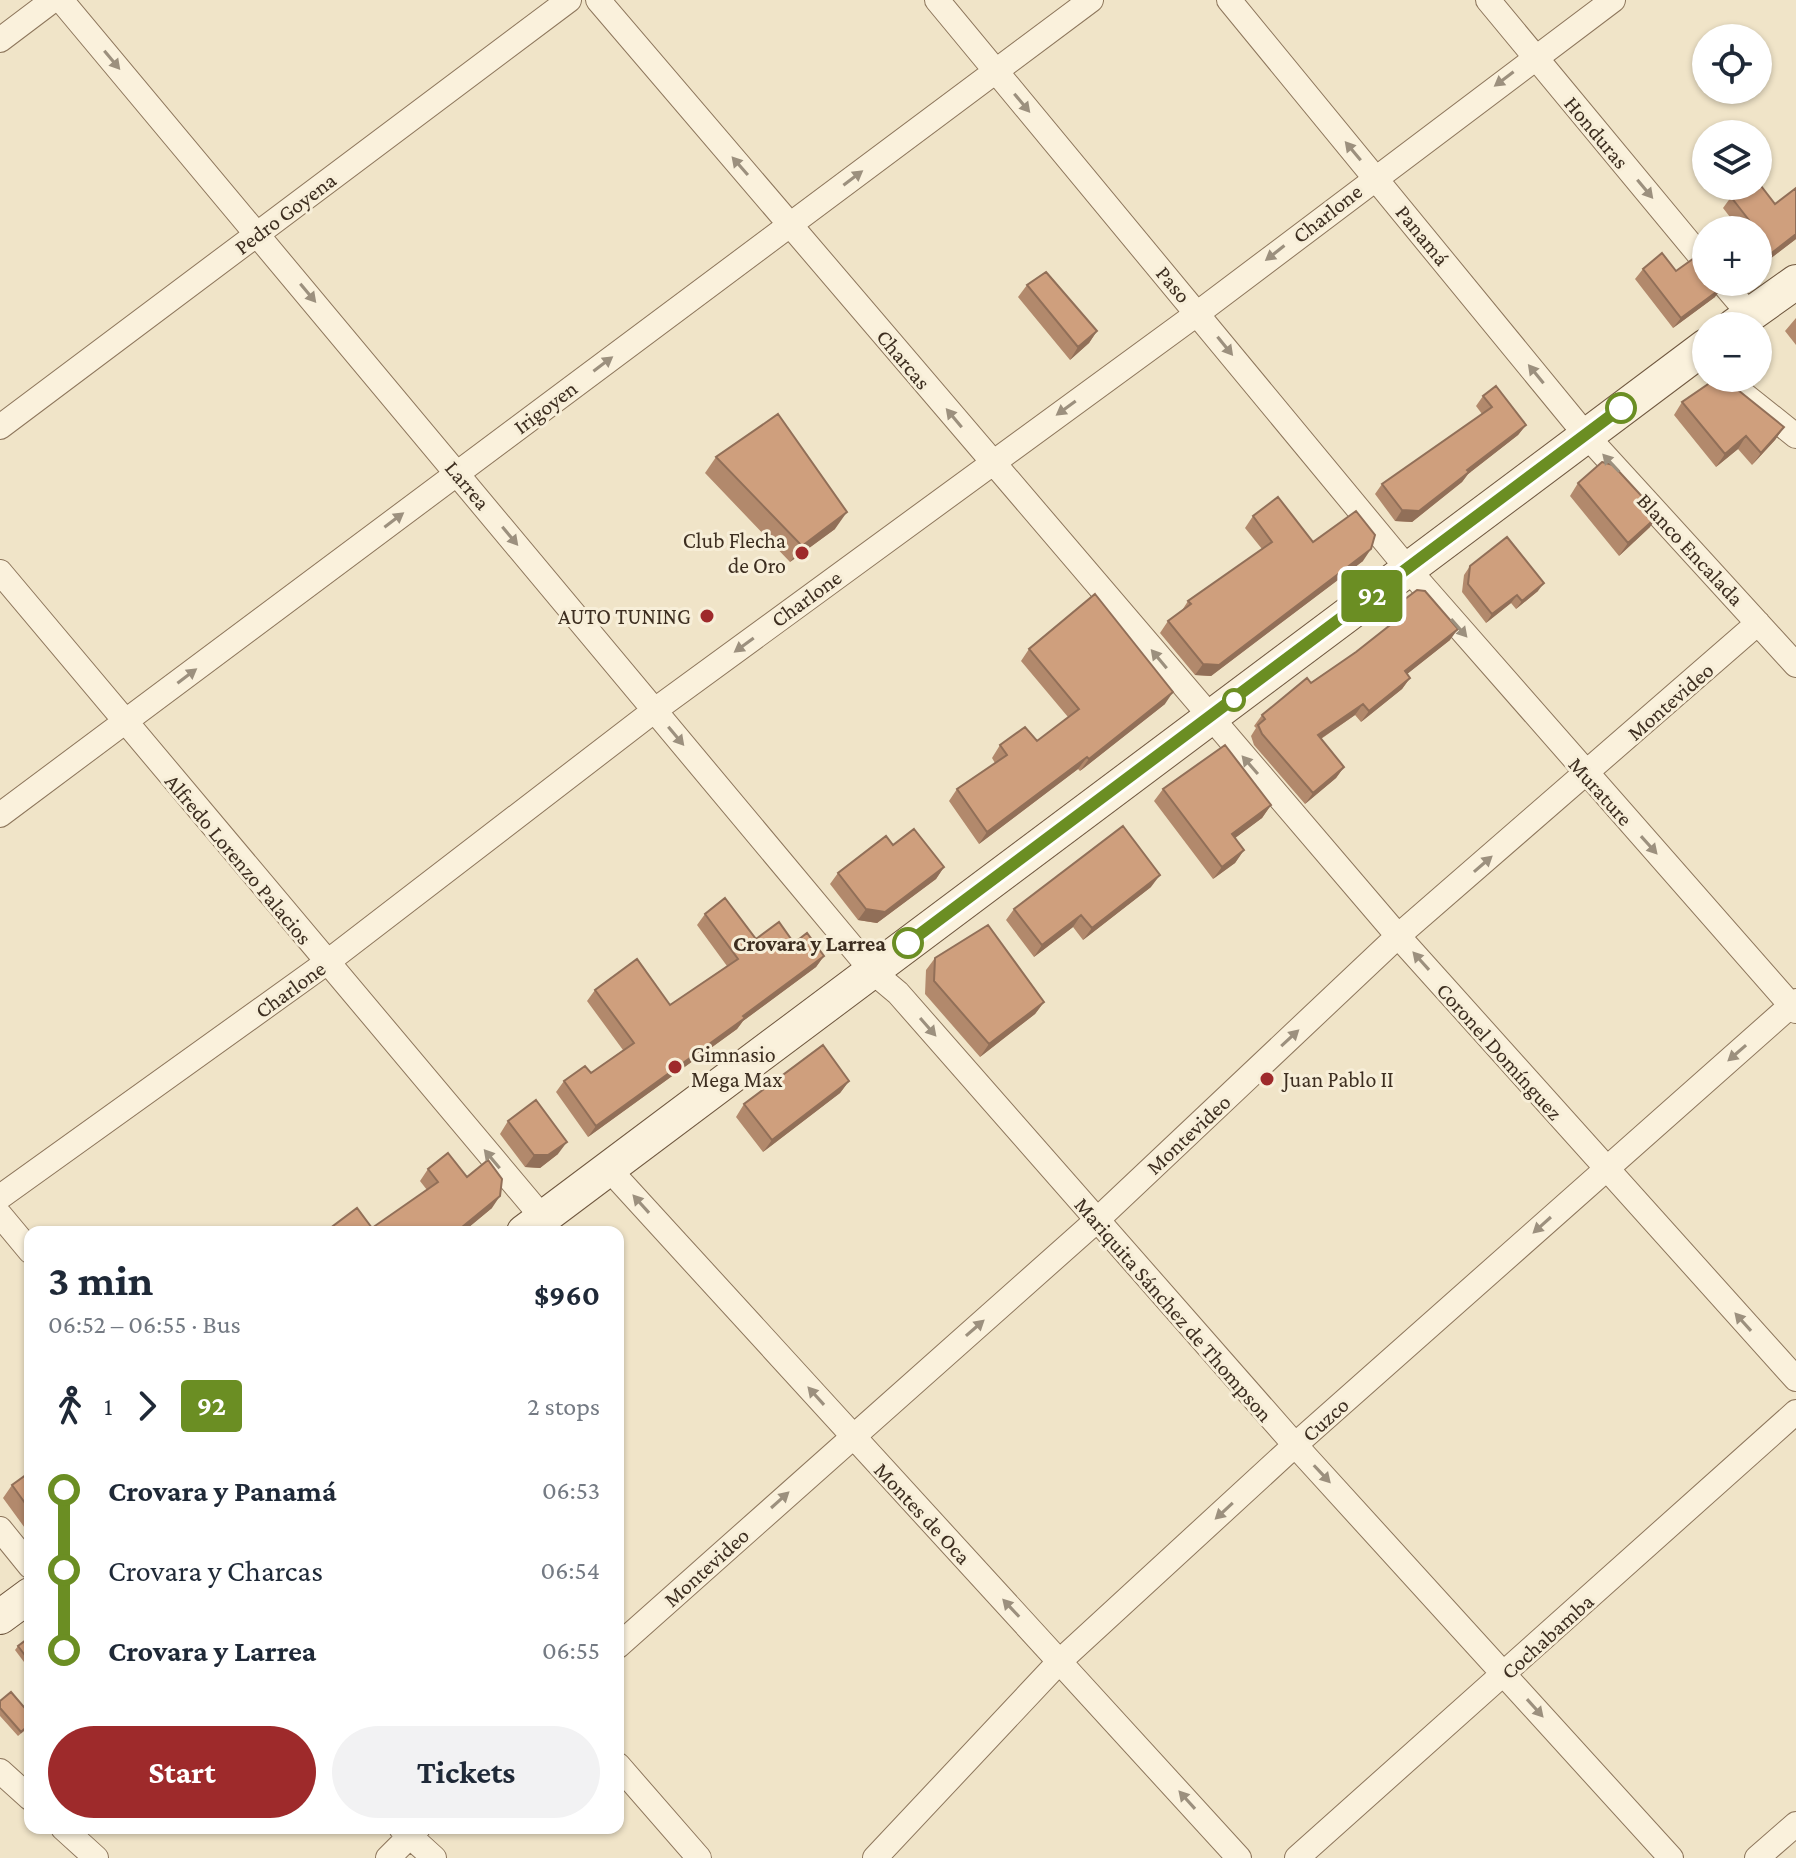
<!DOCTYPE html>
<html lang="en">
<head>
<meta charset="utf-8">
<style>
	:root { --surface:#fff; --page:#f2f2f3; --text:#1f2937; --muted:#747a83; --accent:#9e2a2b }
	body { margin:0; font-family:"Crimson Pro",serif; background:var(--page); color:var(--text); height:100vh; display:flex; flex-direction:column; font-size:30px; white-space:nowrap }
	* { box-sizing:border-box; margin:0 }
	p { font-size:26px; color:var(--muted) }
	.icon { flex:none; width:44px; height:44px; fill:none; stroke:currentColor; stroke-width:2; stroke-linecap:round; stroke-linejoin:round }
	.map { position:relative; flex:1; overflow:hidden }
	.drawer { position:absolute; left:24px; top:1226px; width:600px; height:608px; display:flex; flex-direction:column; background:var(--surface); border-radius:16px; box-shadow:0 2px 6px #0004 }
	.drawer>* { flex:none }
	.badge { padding:0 16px; border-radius:6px; font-size:28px; line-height:52px }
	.controls { position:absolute; left:1692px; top:24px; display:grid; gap:16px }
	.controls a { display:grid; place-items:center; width:80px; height:80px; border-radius:50%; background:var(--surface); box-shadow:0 2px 6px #0004; font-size:40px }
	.map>.badge { position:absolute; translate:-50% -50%; box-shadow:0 0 0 4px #fff }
	.legs { display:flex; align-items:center; gap:12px; height:88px; padding:0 24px; font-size:26px }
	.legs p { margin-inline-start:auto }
	.overview { display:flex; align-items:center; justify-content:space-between; height:136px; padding:0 24px }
	h1 { font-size:44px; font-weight:700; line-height:60px }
	.primary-button { display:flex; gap:16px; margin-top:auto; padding:16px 24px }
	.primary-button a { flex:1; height:92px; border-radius:48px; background:var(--accent); color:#fff; font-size:32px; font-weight:700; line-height:92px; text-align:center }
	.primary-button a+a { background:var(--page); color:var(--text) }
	ul { padding:0 24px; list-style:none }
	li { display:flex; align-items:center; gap:28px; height:80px; font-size:30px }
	li i { display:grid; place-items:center; width:12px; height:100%; margin:0 10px; background:currentColor }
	li i::after { content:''; width:20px; height:20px; margin:-10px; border:6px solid; border-radius:50%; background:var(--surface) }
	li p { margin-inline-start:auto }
	li:first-child i { background:linear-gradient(#0000 50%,currentColor 0) }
	li:last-child i { background:linear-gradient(currentColor 50%,#0000 0) }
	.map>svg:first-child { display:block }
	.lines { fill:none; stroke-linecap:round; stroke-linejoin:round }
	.street-casing { stroke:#8d765c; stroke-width:26 }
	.secondary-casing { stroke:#6f573f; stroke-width:36 }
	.street { stroke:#faf1dc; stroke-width:24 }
	.secondary { stroke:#faf1dc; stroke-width:34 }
	.wall { fill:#b2896c }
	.shaded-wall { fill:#916f58 }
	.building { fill:#cf9f7d; stroke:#916f58; stroke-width:2 }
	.oneway { fill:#9c907e }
	.line-1-casing { stroke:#fff; stroke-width:18 }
	.line-1 { stroke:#6b8e23; stroke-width:12 }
	.stop-1-dot { fill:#fff; stroke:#6b8e23; stroke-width:4 }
	.poi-dot { fill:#9e2a2b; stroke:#f7eed8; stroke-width:3 }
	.labels { text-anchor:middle; stroke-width:6; stroke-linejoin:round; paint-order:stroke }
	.street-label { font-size:22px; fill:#3d2e20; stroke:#f7eed8 }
	.poi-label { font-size:22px; fill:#3d2e20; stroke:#f7eed8; text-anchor:end }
	.stop-label { font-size:22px; font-weight:bold; fill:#3d2e20; stroke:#f7eed8; text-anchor:end }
</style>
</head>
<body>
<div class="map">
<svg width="1796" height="1858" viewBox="0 0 1796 1858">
	<rect width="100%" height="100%" fill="#f0e4c8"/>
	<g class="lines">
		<defs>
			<path id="street" d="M61,0L873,972L898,993L1295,1445L1671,1858
				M598,0L1398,936L1796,1379
				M937,0L1408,569L1796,1011
				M1229,0L1585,434L1796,665
				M1488,0L1706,263
				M0,40L53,0
				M1722,282L1750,315
				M1723,378L1796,436
				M0,427L569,0
				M0,572L543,1218
				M0,815L1091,0
				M608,1168L1239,1858
				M0,1197L326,963L655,710L1198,313L1613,0
				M0,1215L30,1251
				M0,1529L30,1566
				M618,1646L1096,1221L1398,936L1758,623
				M618,1765L699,1858
				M0,1771L30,1798
				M63,1828L96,1858
				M401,1828L434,1858
				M388,1858L418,1828
				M875,1858L1060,1661L1295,1445L1796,1001
				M1297,1858L1796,1412
				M1757,1858L1796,1824"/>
			<path id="secondary" d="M1734,326L1796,282
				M524,1232L1706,346
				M0,1617L30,1595"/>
		</defs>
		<use href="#street" class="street-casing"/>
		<use href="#secondary" class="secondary-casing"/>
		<use href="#street" class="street"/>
		<use href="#secondary" class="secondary"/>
	</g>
	<path class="wall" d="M1796,188V239L1758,268V230H1740L1723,208L1731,197L1775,204Z
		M1643,269L1676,271L1715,297L1673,328L1635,279Z
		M1027,285L1097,331L1089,343L1070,360L1018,297Z
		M1796,318V345L1785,331Z
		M1483,396L1526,425L1518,435L1468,474L1462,482L1412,522L1395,521L1375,494L1382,484L1482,414L1476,406Z
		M1682,402L1784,427L1775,440L1752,465L1738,449L1716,467L1674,415Z
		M716,457L835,529L790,562L705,473Z
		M1578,483L1650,527L1619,556L1570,496Z
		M1253,516L1313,542L1363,561L1211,676L1195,675L1160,633L1168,621L1181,612L1188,601L1262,549L1245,528Z
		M1470,566L1538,591L1516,609L1511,603L1486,623L1462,592L1464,575Z
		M1392,609L1450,640L1407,674L1410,678L1402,689L1361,722L1355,715L1321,739L1344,767L1336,778L1305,804L1254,745L1251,736L1256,728L1254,726L1262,715L1356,652L1389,626L1384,620Z
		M1029,649L1165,704L1080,771L1078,769L979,844L949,801L957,789L995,763L992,758L1000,745L1037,741L1068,717L1021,661Z
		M1163,789L1271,805L1262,818L1235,838L1244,850L1235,863L1213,879L1154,801Z
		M893,845L944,867L936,879L877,923L858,920L830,884L838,873Z
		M1151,887L1083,940L1073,927L1034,957L1006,920L1014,909Z
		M705,914L756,939L794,943L824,956L816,967L743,1021L737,1029L588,1137L556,1092L564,1081L591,1073L623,1050L587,1001L595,990L670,1005L727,966L697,925Z
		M935,958L1044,1002L1035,1014L980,1057L925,994L926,970Z
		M849,1081L840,1093L763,1152L736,1117L744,1104Z
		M508,1121L558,1154L540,1168L525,1167L500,1134Z
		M428,1169L492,1208L463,1232H325L372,1228L427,1190L420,1181Z
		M30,1472V1535L3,1498L12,1485Z
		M30,1637V1670L15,1650L18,1646Z
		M0,1701L30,1714V1726L18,1736L0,1716Z"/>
	<path class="shaded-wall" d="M1796,234V239L1758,268V259Z
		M1723,287L1715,297L1673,328L1681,318Z
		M1097,331L1089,343L1070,360L1078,347Z
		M1526,425L1518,435L1468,474L1462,482L1412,522L1395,521L1402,510L1467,470Z
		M1784,427L1775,440L1752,465L1761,453Z
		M1746,436L1738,449L1716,467L1725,454Z
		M847,512L835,529L790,562L802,546Z
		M1659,515L1650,527L1619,556L1628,543Z
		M1371,549L1363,561L1211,676L1195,675L1203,664Z
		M1544,583L1538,591L1516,609L1522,601Z
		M1517,595L1511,603L1486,623L1492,614Z
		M1458,629L1450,640L1397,682L1405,671Z
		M1410,678L1402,689L1361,722L1369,711Z
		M1173,692L1165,704L1080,771L1089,759Z
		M1363,704L1355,715L1310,746L1318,735Z
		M1087,757L1078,769L979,844L987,832Z
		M1344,767L1336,778L1305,804L1313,793Z
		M1271,805L1262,818L1223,847L1232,834Z
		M1244,850L1235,863L1213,879L1222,867Z
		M944,867L936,879L877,923L858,920L866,909Z
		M1160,875L1151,887L1083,940L1092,928Z
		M1081,915L1073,927L1034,957L1042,945Z
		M824,956L816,967L743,1021L737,1029L588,1137L596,1126Z
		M1044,1002L1035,1014L980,1057L989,1044Z
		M849,1081L840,1093L763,1152L772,1140Z
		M567,1142L558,1154L540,1168L525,1167L534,1155Z
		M500,1196L492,1208L463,1232H456Z"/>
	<path class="building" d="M1758,182L1775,204L1796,188V234L1764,259H1758V230H1744L1752,224L1731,197L1745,186H1758Z
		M1662,253L1676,271L1697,256L1706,263V282H1720L1723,287L1681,318L1643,269Z
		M1046,272L1097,331L1078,347L1027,285Z
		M1717,378H1723L1784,427L1761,453L1746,436L1725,454L1682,402Z
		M1496,386L1526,425L1467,470L1469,472L1419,511L1402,510L1382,484L1492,407L1483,396Z
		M778,414L847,512L802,546L716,457Z
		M1602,462L1613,465L1659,515L1628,543L1578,483Z
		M1278,497L1313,542L1356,511L1375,535L1371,549L1219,665L1203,664L1168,621L1191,604L1188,601L1272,542L1253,516Z
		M1507,537L1544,583L1522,601L1517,595L1492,614L1468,584L1470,566Z
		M1417,590L1425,591L1458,629L1405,671L1410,678L1369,711L1363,704L1318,735L1344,767L1313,793L1262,734L1258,725L1265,719L1262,715L1307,678L1311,683L1356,652L1399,618L1392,609Z
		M1095,594L1173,692L1089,759L1087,757L987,832L957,789L1007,755L1000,745L1025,727L1037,741L1079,709L1029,649Z
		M1225,745L1271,805L1232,834L1244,850L1222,867L1163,789Z
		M1123,826L1160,875L1092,928L1081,915L1042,945L1014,909Z
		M914,829L944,867L885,912L866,909L838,873L886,836L893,845Z
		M725,898L756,939L779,922L794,943L807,933L824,956L743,1016L745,1018L596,1126L564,1081L585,1066L591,1073L634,1043L595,990L637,959L670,1005L738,959L705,914Z
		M988,925L1044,1002L989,1044L934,981L935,958Z
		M823,1045L849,1081L772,1140L744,1104Z
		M536,1100L567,1142L548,1155H534L508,1121Z
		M448,1153L467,1177L488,1160L502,1179L500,1196L456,1232H325L357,1208L372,1228L438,1182L428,1169Z
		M30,1472V1510L12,1485Z
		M30,1637V1662L18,1646Z
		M11,1692L30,1714V1724L21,1732L0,1708V1701Z"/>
	<defs><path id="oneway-solid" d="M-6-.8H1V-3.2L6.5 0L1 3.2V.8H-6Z" transform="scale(2)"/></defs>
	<g class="oneway">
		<use href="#oneway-solid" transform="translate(112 60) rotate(50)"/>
		<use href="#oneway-solid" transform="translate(1504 79) rotate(143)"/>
		<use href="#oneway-solid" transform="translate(1022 103) rotate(50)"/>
		<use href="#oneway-solid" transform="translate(1353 151) rotate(-130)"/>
		<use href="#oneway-solid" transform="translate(740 166) rotate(-131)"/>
		<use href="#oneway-solid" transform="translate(853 178) rotate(-37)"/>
		<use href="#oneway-solid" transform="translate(1645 189) rotate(50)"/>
		<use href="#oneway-solid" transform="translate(1275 253) rotate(142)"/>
		<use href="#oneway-solid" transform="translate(308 293) rotate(50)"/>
		<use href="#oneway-solid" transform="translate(1225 346) rotate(51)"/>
		<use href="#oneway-solid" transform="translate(603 364) rotate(-37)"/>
		<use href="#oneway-solid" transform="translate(1536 374) rotate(-129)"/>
		<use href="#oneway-solid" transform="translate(1066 408) rotate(144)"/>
		<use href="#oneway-solid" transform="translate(954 418) rotate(-130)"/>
		<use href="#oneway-solid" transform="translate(1611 463) rotate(-133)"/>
		<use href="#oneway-solid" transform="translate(394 520) rotate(-37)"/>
		<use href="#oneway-solid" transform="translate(510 536) rotate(50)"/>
		<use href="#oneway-solid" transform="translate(1459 628) rotate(49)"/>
		<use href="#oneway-solid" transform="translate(744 645) rotate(144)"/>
		<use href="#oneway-solid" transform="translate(1159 659) rotate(-130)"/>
		<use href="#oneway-solid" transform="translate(187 676) rotate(-37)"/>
		<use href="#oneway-solid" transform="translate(676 736) rotate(50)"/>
		<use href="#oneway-solid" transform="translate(1250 765) rotate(-131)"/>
		<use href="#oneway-solid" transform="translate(1649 845) rotate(48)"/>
		<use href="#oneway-solid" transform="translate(1483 864) rotate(-41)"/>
		<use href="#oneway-solid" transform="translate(1421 961) rotate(-132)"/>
		<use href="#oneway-solid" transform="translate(928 1027) rotate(49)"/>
		<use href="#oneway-solid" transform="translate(1290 1038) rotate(-43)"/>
		<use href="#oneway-solid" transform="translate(1737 1053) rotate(139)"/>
		<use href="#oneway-solid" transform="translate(492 1159) rotate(-130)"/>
		<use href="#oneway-solid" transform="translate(641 1204) rotate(-132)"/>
		<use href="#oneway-solid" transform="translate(1542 1225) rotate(138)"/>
		<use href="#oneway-solid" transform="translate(1743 1322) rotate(-132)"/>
		<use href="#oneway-solid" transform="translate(975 1328) rotate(-41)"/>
		<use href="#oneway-solid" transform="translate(816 1396) rotate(-132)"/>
		<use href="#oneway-solid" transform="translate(1322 1474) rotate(47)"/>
		<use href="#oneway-solid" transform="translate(780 1500) rotate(-42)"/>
		<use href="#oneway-solid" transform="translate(1224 1511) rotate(137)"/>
		<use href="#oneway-solid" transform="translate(1011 1608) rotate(-133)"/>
		<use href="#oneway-solid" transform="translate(1535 1708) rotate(48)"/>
		<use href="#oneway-solid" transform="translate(1187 1800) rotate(-132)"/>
	</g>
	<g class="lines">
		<defs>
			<path id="line-1" d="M908,943L1621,408"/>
		</defs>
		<use href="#line-1" class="line-1-casing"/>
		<use href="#line-1" class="line-1"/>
	</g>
	<g class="stop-1-dot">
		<circle cx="1621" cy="408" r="14"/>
		<circle cx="1234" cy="700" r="10"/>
		<circle cx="908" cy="943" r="14"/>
	</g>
	<g class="poi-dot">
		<circle cx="802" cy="553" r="8"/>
		<circle cx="707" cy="616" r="8"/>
		<circle cx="675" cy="1067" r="8"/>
		<circle cx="1267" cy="1079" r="8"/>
	</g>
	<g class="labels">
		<g class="street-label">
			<text transform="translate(1597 132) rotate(50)" y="8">Honduras</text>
			<text transform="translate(285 213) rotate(-37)" y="8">Pedro Goyena</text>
			<text transform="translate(1327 213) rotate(-38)" y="8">Charlone</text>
			<text transform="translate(1423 235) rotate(51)" y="8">Panamá</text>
			<text transform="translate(1174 284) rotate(50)" y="8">Paso</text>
			<text transform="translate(904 359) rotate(50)" y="8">Charcas</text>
			<text transform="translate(545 407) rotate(-37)" y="8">Irigoyen</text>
			<text transform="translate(468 485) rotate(50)" y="8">Larrea</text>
			<text transform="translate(1691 549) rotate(47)" y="8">Blanco Encalada</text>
			<text transform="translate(806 598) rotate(-36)" y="8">Charlone</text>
			<text transform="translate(1670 701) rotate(-41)" y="8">Montevideo</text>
			<text transform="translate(1601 791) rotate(48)" y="8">Murature</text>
			<text transform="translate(239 859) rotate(50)" y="8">Alfredo Lorenzo Palacios</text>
			<text transform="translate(290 989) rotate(-36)" y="8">Charlone</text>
			<text transform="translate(1500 1051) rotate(48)" y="8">Coronel Domínguez</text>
			<text transform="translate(1188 1134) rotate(-43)" y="8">Montevideo</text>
			<text transform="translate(1174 1309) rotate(49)" y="8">Mariquita Sánchez de Thompson</text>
			<text transform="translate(1325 1419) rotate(-42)" y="8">Cuzco</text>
			<text transform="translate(923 1513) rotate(47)" y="8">Montes de Oca</text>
			<text transform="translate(706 1567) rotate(-42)" y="8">Montevideo</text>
			<text transform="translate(1547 1636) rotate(-42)" y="8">Cochabamba</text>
		</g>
		<g class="poi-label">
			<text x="786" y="548">Club Flecha<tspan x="786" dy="25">de Oro</tspan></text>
			<text x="691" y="624">AUTO TUNING</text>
			<text x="691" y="1062" text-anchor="start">Gimnasio<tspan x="691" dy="25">Mega Max</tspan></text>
			<text x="1283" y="1087" text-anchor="start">Juan Pablo II</text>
		</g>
		<g class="stop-label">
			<text x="886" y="951">Crovara y Larrea</text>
		</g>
	</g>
</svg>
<div class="controls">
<a><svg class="icon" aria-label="locate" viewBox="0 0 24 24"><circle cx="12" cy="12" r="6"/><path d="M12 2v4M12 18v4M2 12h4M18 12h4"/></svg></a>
<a><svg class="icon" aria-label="layers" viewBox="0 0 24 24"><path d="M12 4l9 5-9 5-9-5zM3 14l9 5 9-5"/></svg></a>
<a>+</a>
<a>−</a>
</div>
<b class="badge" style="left:1372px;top:596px;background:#6b8e23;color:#fff">92</b>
<section class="drawer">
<div class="overview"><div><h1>3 min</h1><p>06:52 – 06:55 · Bus</p></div><b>$960</b></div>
<div class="legs"><svg class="icon" aria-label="walk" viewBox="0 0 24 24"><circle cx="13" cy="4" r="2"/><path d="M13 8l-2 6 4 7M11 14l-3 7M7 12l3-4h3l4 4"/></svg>1<svg class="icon" aria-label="forward" viewBox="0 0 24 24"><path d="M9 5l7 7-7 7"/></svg><b class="badge" style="background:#6b8e23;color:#fff">92</b><p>2 stops</p></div>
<ul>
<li><i style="color:#6b8e23"></i><b>Crovara y Panamá</b><p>06:53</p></li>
<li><i style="color:#6b8e23"></i><span>Crovara y Charcas</span><p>06:54</p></li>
<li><i style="color:#6b8e23"></i><b>Crovara y Larrea</b><p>06:55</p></li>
</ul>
<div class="primary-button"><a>Start</a><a>Tickets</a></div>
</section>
</div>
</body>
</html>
